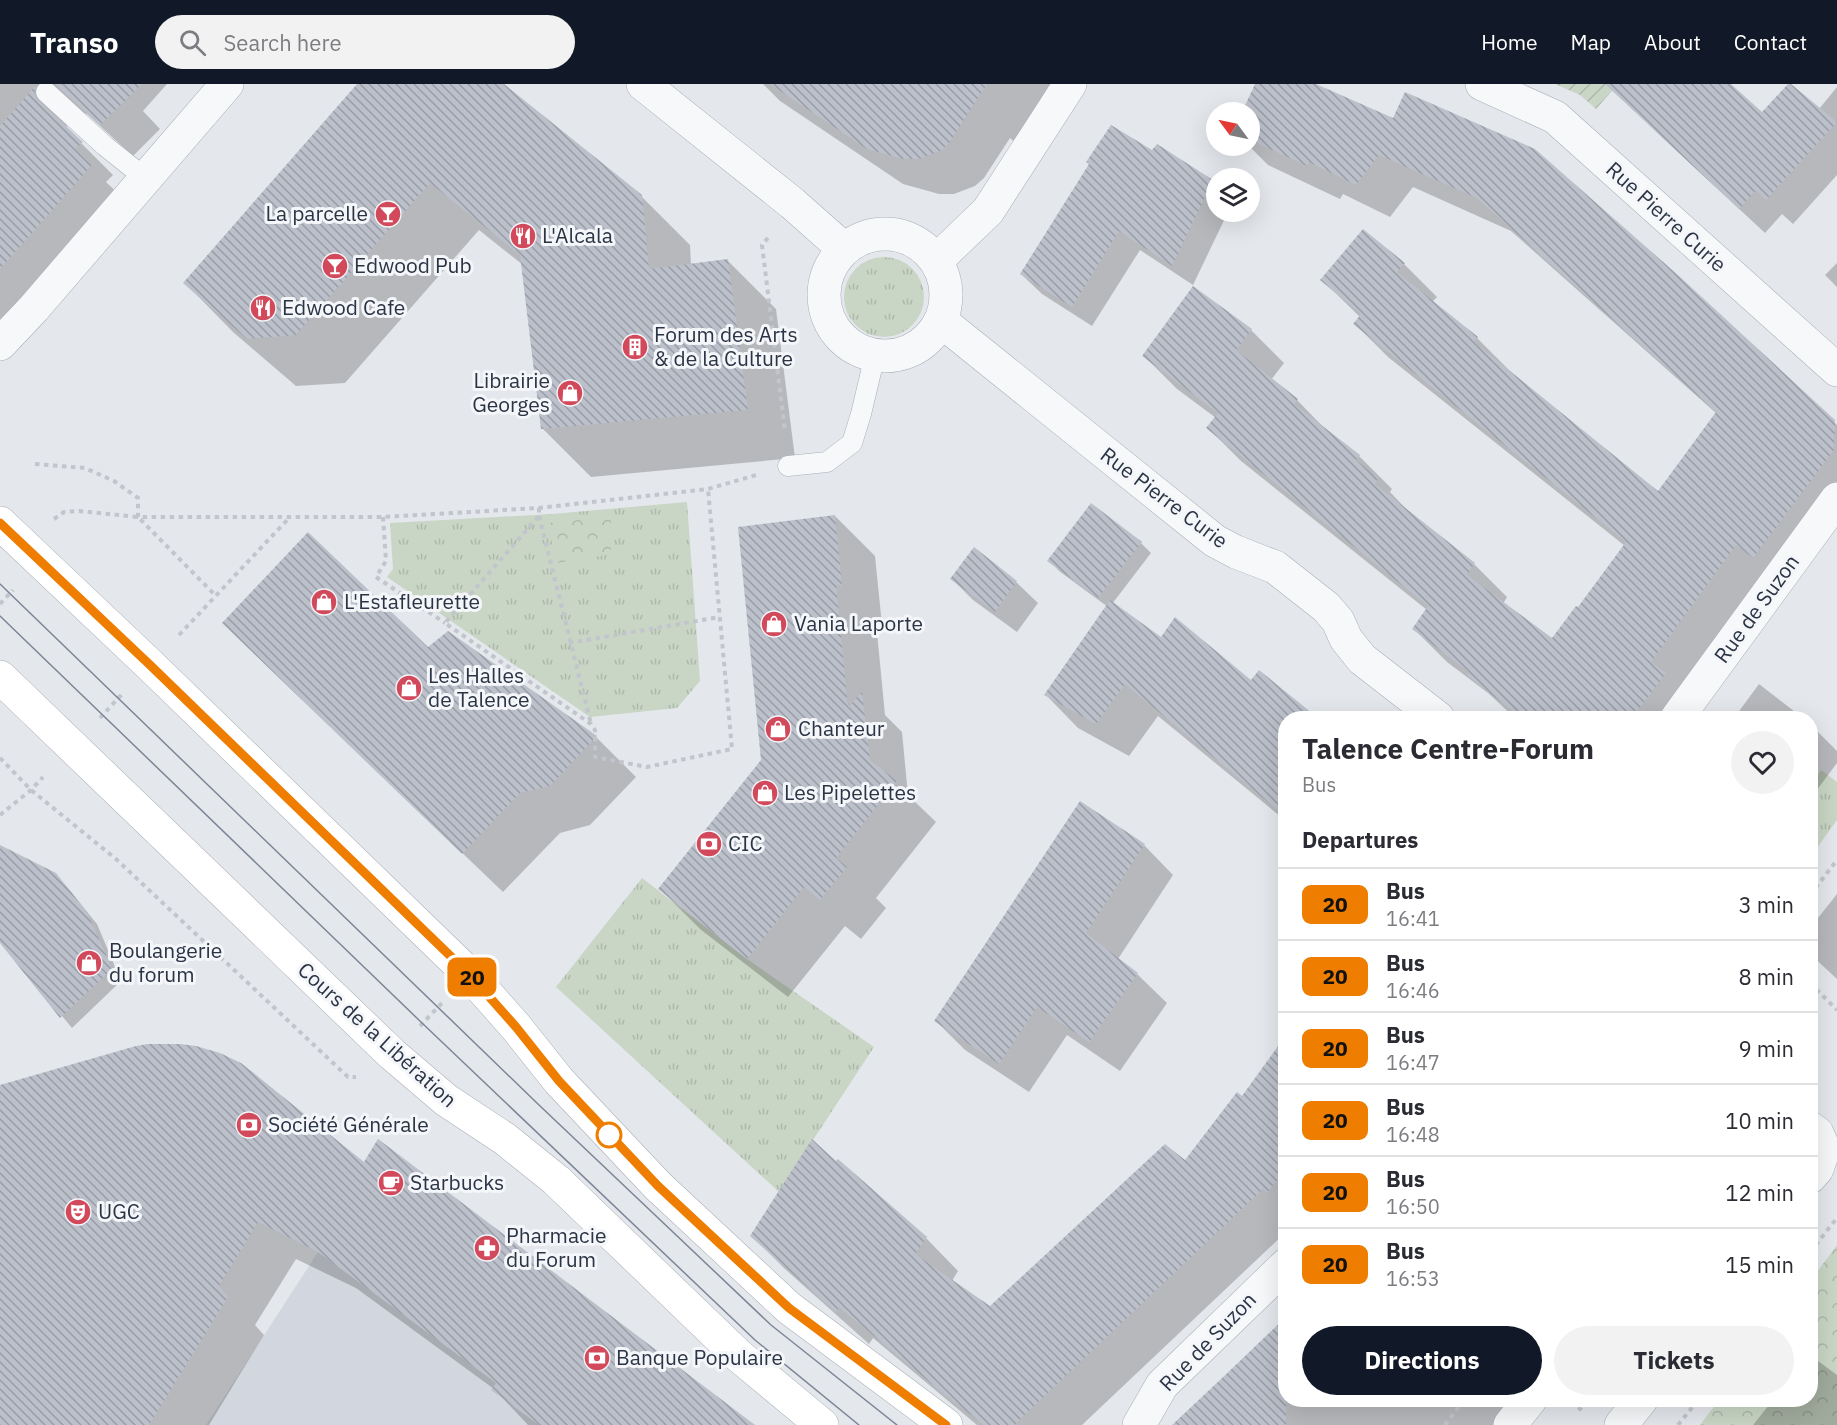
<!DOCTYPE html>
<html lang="en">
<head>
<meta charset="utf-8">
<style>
	:root { --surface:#fff; --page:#f2f2f3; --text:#2b2b33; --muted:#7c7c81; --line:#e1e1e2; --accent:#111827 }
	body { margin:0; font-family:"IBM Plex Sans",sans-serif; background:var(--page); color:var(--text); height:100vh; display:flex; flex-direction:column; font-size:22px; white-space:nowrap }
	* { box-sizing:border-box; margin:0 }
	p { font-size:20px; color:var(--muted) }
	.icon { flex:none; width:33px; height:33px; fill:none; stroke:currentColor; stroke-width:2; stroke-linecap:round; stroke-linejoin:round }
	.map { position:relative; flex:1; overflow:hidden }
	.details { position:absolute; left:1278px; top:627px; width:540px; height:696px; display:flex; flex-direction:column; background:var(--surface); border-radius:24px; box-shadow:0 6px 24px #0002 }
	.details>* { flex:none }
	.badge { padding:0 12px; border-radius:9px; font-size:21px; line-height:39px }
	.needle { width:39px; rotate:303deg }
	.controls { position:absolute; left:1206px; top:18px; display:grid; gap:12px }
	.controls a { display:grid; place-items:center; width:54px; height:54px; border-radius:50%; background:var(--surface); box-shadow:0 6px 24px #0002; font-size:30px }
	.map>.badge { position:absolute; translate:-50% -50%; box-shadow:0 0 0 3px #fff }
	h2 { padding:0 24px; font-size:22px; line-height:54px }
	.round { display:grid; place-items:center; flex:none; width:63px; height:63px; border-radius:32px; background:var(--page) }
	.summary { display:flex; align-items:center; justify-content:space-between; height:102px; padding:0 24px }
	h1 { font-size:28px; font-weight:700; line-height:45px }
	.action { display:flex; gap:12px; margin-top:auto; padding:12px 24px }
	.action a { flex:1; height:69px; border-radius:36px; background:var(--accent); color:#fff; font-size:24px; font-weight:700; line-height:69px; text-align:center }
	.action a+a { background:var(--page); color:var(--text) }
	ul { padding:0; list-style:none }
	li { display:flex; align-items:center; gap:18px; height:72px; padding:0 24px; border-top:2px solid var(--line) }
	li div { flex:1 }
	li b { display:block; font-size:22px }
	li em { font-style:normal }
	li .badge { min-width:66px; font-weight:700; text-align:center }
	header { display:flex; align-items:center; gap:36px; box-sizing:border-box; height:84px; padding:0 30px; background:var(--accent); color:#fff }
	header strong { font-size:28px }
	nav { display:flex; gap:33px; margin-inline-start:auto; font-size:21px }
	.search { width:420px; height:54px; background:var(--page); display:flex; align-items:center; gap:15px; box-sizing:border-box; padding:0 21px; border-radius:33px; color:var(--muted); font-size:22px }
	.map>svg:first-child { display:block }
	.built { fill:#d2d6de }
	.grass { fill:url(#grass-tufts) }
	.park { fill:url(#park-crowns) }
	.garden { fill:url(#garden-furrows) }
	.shadow { fill:#0003 }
	.building { fill:url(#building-back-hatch) }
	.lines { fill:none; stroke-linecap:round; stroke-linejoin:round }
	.lane-casing { stroke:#a9aeb7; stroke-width:21 }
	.street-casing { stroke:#a9aeb7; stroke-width:34 }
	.secondary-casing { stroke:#a9aeb7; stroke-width:34 }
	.path { stroke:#c2c5cb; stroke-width:4; stroke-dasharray:4.5 4.5; stroke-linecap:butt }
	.lane { stroke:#f7f8fa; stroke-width:20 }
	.street { stroke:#f7f8fa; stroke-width:33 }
	.secondary { stroke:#fff; stroke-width:33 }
	.tram { stroke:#7d8696; stroke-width:1.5 }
	.line-casing { stroke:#fff; stroke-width:14 }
	.line { stroke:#ee7d00; stroke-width:9 }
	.stop-dot { fill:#fff; stroke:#ee7d00; stroke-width:3 }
	.labels { text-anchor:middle; stroke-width:6; stroke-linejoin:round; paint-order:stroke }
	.poi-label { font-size:21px; fill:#2b3445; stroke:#f4f6f9; text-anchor:start }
	.street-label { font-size:21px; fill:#2b3445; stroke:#f4f6f9 }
</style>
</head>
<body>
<header>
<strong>Transo</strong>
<div class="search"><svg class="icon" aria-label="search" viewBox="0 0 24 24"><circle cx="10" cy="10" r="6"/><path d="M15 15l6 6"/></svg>Search here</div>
<nav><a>Home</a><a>Map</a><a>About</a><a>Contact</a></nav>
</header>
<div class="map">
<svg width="1837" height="1341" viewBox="0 0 1837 1341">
	<defs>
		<pattern id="grass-tufts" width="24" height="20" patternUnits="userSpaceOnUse" patternTransform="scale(1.5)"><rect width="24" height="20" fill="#c9d6c5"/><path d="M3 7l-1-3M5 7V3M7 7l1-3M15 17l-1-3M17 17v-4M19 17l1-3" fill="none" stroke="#adb8ab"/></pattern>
		<pattern id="park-crowns" width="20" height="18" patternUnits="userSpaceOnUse" patternTransform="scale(1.5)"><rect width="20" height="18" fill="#c9d6c5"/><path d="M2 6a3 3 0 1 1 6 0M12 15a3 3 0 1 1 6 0" fill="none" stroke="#adb8ab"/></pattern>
		<pattern id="garden-furrows" width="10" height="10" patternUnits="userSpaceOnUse" patternTransform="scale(1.5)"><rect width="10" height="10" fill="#c9d6c5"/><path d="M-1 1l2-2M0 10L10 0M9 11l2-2" fill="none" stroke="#adb8ab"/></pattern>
		<pattern id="building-back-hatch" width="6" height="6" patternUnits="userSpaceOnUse" patternTransform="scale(1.5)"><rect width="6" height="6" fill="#bbc0ca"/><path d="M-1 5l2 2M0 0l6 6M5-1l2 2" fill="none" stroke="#989da6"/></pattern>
	</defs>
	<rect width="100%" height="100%" fill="#e4e7ec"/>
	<path class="built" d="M378,1055L723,1317L707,1341H206L318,1168L364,1078Z"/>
	<path class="grass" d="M844 213a40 40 0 1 1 80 0a40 40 0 1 1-80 0Z
		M687,418L700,597L677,624L590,633L387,493L393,485L390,439L552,430Z
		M1821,686L1837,698V736L1811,772V700Z
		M642,794L747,875L874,963L779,1108L556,903Z"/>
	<path class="park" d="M611,433V470L557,479L547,439Z
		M1837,1161V1341H1700L1719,1316H1810L1811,1196Z"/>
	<path class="garden" d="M1555,0H1618L1596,25L1580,11Z"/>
	<path class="shadow" d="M0,0H167L143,27L160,45L133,72L87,30L76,28L66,39L68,46L113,91L106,98L123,114L0,253Z
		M359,0H502L641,112L690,161L691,181L728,177L776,225L795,374L591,393L542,344L523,181L479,146L345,299L296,302L233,248L185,199Z
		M763,0H1057L1018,61L1010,54L984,94L975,102L954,110H939L903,100L780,17Z
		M1257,0H1312L1678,194L1837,341V439L1690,634H1515L1488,609L1447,578L1414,545L1427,526L1241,377L1208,344L1216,334L1177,305L1144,272L1251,246L1284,279L1271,296L1297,316L1330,350L1359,372L1392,405L1390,408L1410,429L1474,480L1507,513L1503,520L1552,556L1578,525L1625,462L1388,273L1355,240L1360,233L1322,196L1404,180L1437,213L1432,218L1477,254L1510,287L1658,409L1717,330L1511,147L1413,103L1390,133L1343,110L1340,115L1268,81L1249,62L1250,28H1244Z
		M1638,0H1729L1762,30L1819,25L1837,3V91L1793,140L1782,130L1765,149L1649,41Z
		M1152,68L1212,97L1216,101V128H1228L1193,201L1140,166L1092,242L1042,210L1021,190Z
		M1837,179V203L1825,191Z
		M835,432L875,472L882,541L876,538L885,631L902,648L908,711L936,738L876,814L886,824L861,855L845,842L788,913L700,845L660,805L763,676Z
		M1141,459L1151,469L1112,520L1161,555L1251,598L1259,588L1315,634H1286V737L1158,632L1129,672L1078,644L1046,611L1108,523L1059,487L1049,476Z
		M974,465L1016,498L1038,519L1017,548L973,516L952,495Z
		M428,565L596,653L636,693L590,741L560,749L503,808L264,579Z
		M1759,600L1803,634H1734Z
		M1810,640L1837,667V679L1810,715Z
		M1144,761L1173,791L1118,875L1137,890L1167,919L1120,987L1067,951L1029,1008L965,966L936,937Z
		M0,773L55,790L66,802L97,840L121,897L72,944L0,857Z
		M1837,810V895L1810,870V844Z
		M1286,962V1148L1082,1341H977L873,1254L869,1260L785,1185L752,1152L926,1154L958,1187L952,1197L990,1224L1186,1078L1242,1015Z
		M219,970L251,987L364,1080L751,1341H528L494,1305L356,1204L296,1175L255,1241L264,1251L209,1341H0V1003Z
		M1810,1271L1837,1291V1341H1753L1773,1316H1810Z
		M1286,1316H1515L1496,1341H1187Z"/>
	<path class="building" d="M55,0H142L100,41Z
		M357,0H504L642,111L649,185L728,175L748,326L541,345L520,171L430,99L296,251L247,255L183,199Z
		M770,0H987L949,59L940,67L919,75H903L867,65Z
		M1255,0H1316L1393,34L1405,8L1535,65L1679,192L1835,336L1834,366L1753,474L1736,461L1651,578L1666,589L1632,634H1521L1467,591L1469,588L1412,545L1428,522L1206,344L1218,329L1142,272L1193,202L1252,245L1236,266L1298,315L1294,320L1360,371L1356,376L1378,394L1375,400L1475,479L1467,491L1552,554L1576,522L1578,523L1626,458L1353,240L1361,230L1320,196L1363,145L1405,179L1397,188L1478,253L1474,258L1658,407L1716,328L1477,114L1379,71L1356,101L1309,78L1307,82L1250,56V28H1242Z
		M1605,0H1731L1762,28L1788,0H1791L1837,38L1766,116L1756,106L1739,125Z
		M36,1L34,11L38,16L83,58L75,65L92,81L0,185V42Z
		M1111,41L1152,66L1157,60L1213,96L1172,182L1119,147L1072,223L1020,190L1089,80L1086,78Z
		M1091,419L1142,458L1098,514L1047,477Z
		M835,431L842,503L836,500L848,624L862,607L870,676L897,697L836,774L847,783L820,816L804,803L747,875L658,805L761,676L738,443Z
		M308,448L428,563L448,547L597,652L550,702L520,709L462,770L222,539Z
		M974,463L1017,497L995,528L950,495Z
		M1110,516L1161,553L1175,533L1251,596L1259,586L1318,634H1286V733L1125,600L1096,640L1044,611Z
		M1080,717L1145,760L1086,849L1138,889L1089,958L1037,923L999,980L934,937Z
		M0,761L56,789L87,828L112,885L60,934L0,859Z
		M1286,951V1085L1267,1109L1263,1105L1014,1341H984L939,1306L839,1223L836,1228L750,1152L812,1055L836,1077L838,1075L927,1153L915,1170L990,1222L1165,1060L1185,1076L1237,1008L1242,1012Z
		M148,960H180L196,962L220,969L241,979L364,1078L378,1055L755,1341H539L491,1306L496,1299L318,1168L258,1138L219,1202L228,1213L149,1341H0V1001L136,962Z
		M1286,1233V1341H1172L1221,1295Z"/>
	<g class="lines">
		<defs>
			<path id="lane" d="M46,8L105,62L145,94
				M788,382L827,378L852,359L861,330L875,271"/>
			<path id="street" d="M643,0L792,119L844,165
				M1482,0L1555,33L1837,286
				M824 211a61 61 0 1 1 122 0a61 61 0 1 1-122 0Z
				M937,176L988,127L1070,0
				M941,237L1215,457L1236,468L1275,483L1326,523L1338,537L1346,555L1362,575L1438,634
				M0,260L34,224L227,0
				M1677,634L1837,415
				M1810,1044L1817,1049L1824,1065L1817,1085L1810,1093
				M1139,1341L1162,1301L1286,1181
				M1510,1341L1530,1316
				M1621,1341L1641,1316"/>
			<path id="secondary" d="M0,439L150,581L470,891L516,943L559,997L658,1102L789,1224L946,1341
				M0,593L392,970L446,1016L505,1055L556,1096L739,1272L822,1341"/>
		</defs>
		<use href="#lane" class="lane-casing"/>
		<use href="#street" class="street-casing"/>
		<use href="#secondary" class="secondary-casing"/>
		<path class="path" d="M768,154L762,161L785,347
			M35,380L85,384L114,397L138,414V433H383L539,424L708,405L756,391
			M539,424V432L445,539L591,640L595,646V673L647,683L732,665L708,405
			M539,432L591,640
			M383,433L386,477L376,493L445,539
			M54,435L64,428L79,427L138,433L216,512
			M0,520L13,506
			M179,551L289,434
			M569,559L720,533
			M100,634L122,610
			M0,674L31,706L116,775L348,993H356
			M0,731L31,706L43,693
			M1810,811L1837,776
			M1810,899L1837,926
			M420,942L442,919
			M1810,1168L1837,1134
			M1571,1318L1584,1328
			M1445,1341L1464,1316
			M1678,1341L1698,1316"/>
		<use href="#lane" class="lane"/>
		<use href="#street" class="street"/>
		<use href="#secondary" class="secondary"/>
		<path class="tram" d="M0,500L539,1021L771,1241L897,1341
			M0,532L422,939L755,1256L859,1341"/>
	</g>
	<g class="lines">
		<defs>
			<path id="line" d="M0,439L150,581L470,891L516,943L559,997L658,1102L789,1224L946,1341"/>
		</defs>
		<use href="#line" class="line-casing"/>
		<use href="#line" class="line"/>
	</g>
	<defs>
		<symbol id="bar-disc" viewBox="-11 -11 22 22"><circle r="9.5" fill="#d1495b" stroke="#f4f6f9"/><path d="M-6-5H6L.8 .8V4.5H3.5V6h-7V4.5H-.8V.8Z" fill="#fff"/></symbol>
		<symbol id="restaurant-disc" viewBox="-11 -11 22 22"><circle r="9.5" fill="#d1495b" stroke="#f4f6f9"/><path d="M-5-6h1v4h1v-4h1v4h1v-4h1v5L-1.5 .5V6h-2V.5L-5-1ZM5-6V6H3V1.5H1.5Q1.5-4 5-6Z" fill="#fff"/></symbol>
		<symbol id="building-disc" viewBox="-11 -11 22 22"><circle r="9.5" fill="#d1495b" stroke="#f4f6f9"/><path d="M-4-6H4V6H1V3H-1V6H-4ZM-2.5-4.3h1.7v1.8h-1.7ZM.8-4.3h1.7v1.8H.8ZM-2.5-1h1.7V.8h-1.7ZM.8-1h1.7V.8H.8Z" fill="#fff"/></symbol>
		<symbol id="shop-disc" viewBox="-11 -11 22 22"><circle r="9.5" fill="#d1495b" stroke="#f4f6f9"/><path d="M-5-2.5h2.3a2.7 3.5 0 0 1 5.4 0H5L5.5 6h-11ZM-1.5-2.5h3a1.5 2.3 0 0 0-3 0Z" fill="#fff"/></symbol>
		<symbol id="bank-disc" viewBox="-11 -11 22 22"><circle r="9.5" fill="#d1495b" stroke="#f4f6f9"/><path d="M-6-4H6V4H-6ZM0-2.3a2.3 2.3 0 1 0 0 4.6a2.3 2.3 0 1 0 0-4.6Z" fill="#fff"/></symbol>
		<symbol id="cafe-disc" viewBox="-11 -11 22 22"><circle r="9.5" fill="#d1495b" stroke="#f4f6f9"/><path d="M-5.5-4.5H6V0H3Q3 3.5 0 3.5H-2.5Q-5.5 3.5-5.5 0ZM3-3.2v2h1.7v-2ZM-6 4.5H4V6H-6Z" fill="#fff"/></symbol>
		<symbol id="theatre-disc" viewBox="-11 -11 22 22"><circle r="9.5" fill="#d1495b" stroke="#f4f6f9"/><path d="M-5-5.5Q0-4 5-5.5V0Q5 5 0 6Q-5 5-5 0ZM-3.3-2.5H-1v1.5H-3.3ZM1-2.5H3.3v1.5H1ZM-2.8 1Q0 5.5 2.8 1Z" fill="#fff"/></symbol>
		<symbol id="pharmacy-disc" viewBox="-11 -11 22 22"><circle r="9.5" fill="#d1495b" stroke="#f4f6f9"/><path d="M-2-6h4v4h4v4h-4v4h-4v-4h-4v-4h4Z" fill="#fff"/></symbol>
	</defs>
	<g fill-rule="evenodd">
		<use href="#bar-disc" x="373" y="115" width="30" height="30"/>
		<use href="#restaurant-disc" x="508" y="137" width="30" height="30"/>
		<use href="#bar-disc" x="320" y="167" width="30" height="30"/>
		<use href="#restaurant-disc" x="248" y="209" width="30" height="30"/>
		<use href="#building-disc" x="620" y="248" width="30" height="30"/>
		<use href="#shop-disc" x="555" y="294" width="30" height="30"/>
		<use href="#shop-disc" x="309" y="503" width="30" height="30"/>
		<use href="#shop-disc" x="759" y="525" width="30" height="30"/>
		<use href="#shop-disc" x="394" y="589" width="30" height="30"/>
		<use href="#shop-disc" x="763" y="630" width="30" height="30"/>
		<use href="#shop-disc" x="750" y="694" width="30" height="30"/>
		<use href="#bank-disc" x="694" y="745" width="30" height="30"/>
		<use href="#shop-disc" x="74" y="864" width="30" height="30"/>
		<use href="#bank-disc" x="234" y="1026" width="30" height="30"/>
		<use href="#cafe-disc" x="376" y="1084" width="30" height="30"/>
		<use href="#theatre-disc" x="63" y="1113" width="30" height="30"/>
		<use href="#pharmacy-disc" x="472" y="1149" width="30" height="30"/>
		<use href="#bank-disc" x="582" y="1259" width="30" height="30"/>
	</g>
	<circle class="stop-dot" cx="609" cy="1051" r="12"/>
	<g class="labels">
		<g class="poi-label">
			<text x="368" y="137" text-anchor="end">La parcelle</text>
			<text x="542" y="159">L'Alcala</text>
			<text x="354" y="189">Edwood Pub</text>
			<text x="282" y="231">Edwood Cafe</text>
			<text x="654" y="258">Forum des Arts<tspan x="654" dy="24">&amp; de la Culture</tspan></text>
			<text x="550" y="304" text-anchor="end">Librairie<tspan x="550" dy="24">Georges</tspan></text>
			<text x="344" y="525">L'Estafleurette</text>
			<text x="794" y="547">Vania Laporte</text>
			<text x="428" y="599">Les Halles<tspan x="428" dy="24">de Talence</tspan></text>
			<text x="798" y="652">Chanteur</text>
			<text x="784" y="716">Les Pipelettes</text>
			<text x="728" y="767">CIC</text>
			<text x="109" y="874">Boulangerie<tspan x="109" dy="24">du forum</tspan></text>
			<text x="268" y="1048">Société Générale</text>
			<text x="410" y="1106">Starbucks</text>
			<text x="98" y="1135">UGC</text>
			<text x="506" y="1159">Pharmacie<tspan x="506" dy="24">du Forum</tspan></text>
			<text x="616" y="1281">Banque Populaire</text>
		</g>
		<g class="street-label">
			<text transform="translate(1666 133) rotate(42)" y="7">Rue Pierre Curie</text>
			<text transform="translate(1164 414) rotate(37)" y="7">Rue Pierre Curie</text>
			<text transform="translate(1757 525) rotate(-54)" y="7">Rue de Suzon</text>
			<text transform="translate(377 951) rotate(42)" y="7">Cours de la Libération</text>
			<text transform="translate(1208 1258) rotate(-46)" y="7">Rue de Suzon</text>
		</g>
	</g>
</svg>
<div class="controls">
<a><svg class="needle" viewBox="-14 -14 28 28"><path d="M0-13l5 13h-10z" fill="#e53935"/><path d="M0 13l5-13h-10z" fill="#7c7c81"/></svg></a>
<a><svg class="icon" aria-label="layers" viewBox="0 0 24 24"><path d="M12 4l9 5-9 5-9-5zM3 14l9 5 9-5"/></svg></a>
</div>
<b class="badge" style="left:472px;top:893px;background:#ee7d00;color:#111">20</b>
<section class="details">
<div class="summary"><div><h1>Talence Centre-Forum</h1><p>Bus</p></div><a class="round"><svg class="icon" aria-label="heart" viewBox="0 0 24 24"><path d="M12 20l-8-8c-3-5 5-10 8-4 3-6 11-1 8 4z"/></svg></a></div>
<h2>Departures</h2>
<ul>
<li><span class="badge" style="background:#ee7d00;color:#111">20</span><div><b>Bus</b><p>16:41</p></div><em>3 min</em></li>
<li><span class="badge" style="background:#ee7d00;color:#111">20</span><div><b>Bus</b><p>16:46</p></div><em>8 min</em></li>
<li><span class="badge" style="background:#ee7d00;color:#111">20</span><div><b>Bus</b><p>16:47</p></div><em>9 min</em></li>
<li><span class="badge" style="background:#ee7d00;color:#111">20</span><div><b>Bus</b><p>16:48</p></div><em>10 min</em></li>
<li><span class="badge" style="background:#ee7d00;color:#111">20</span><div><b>Bus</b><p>16:50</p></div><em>12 min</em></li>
<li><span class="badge" style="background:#ee7d00;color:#111">20</span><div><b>Bus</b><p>16:53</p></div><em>15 min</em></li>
</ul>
<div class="action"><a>Directions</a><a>Tickets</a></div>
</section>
</div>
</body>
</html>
